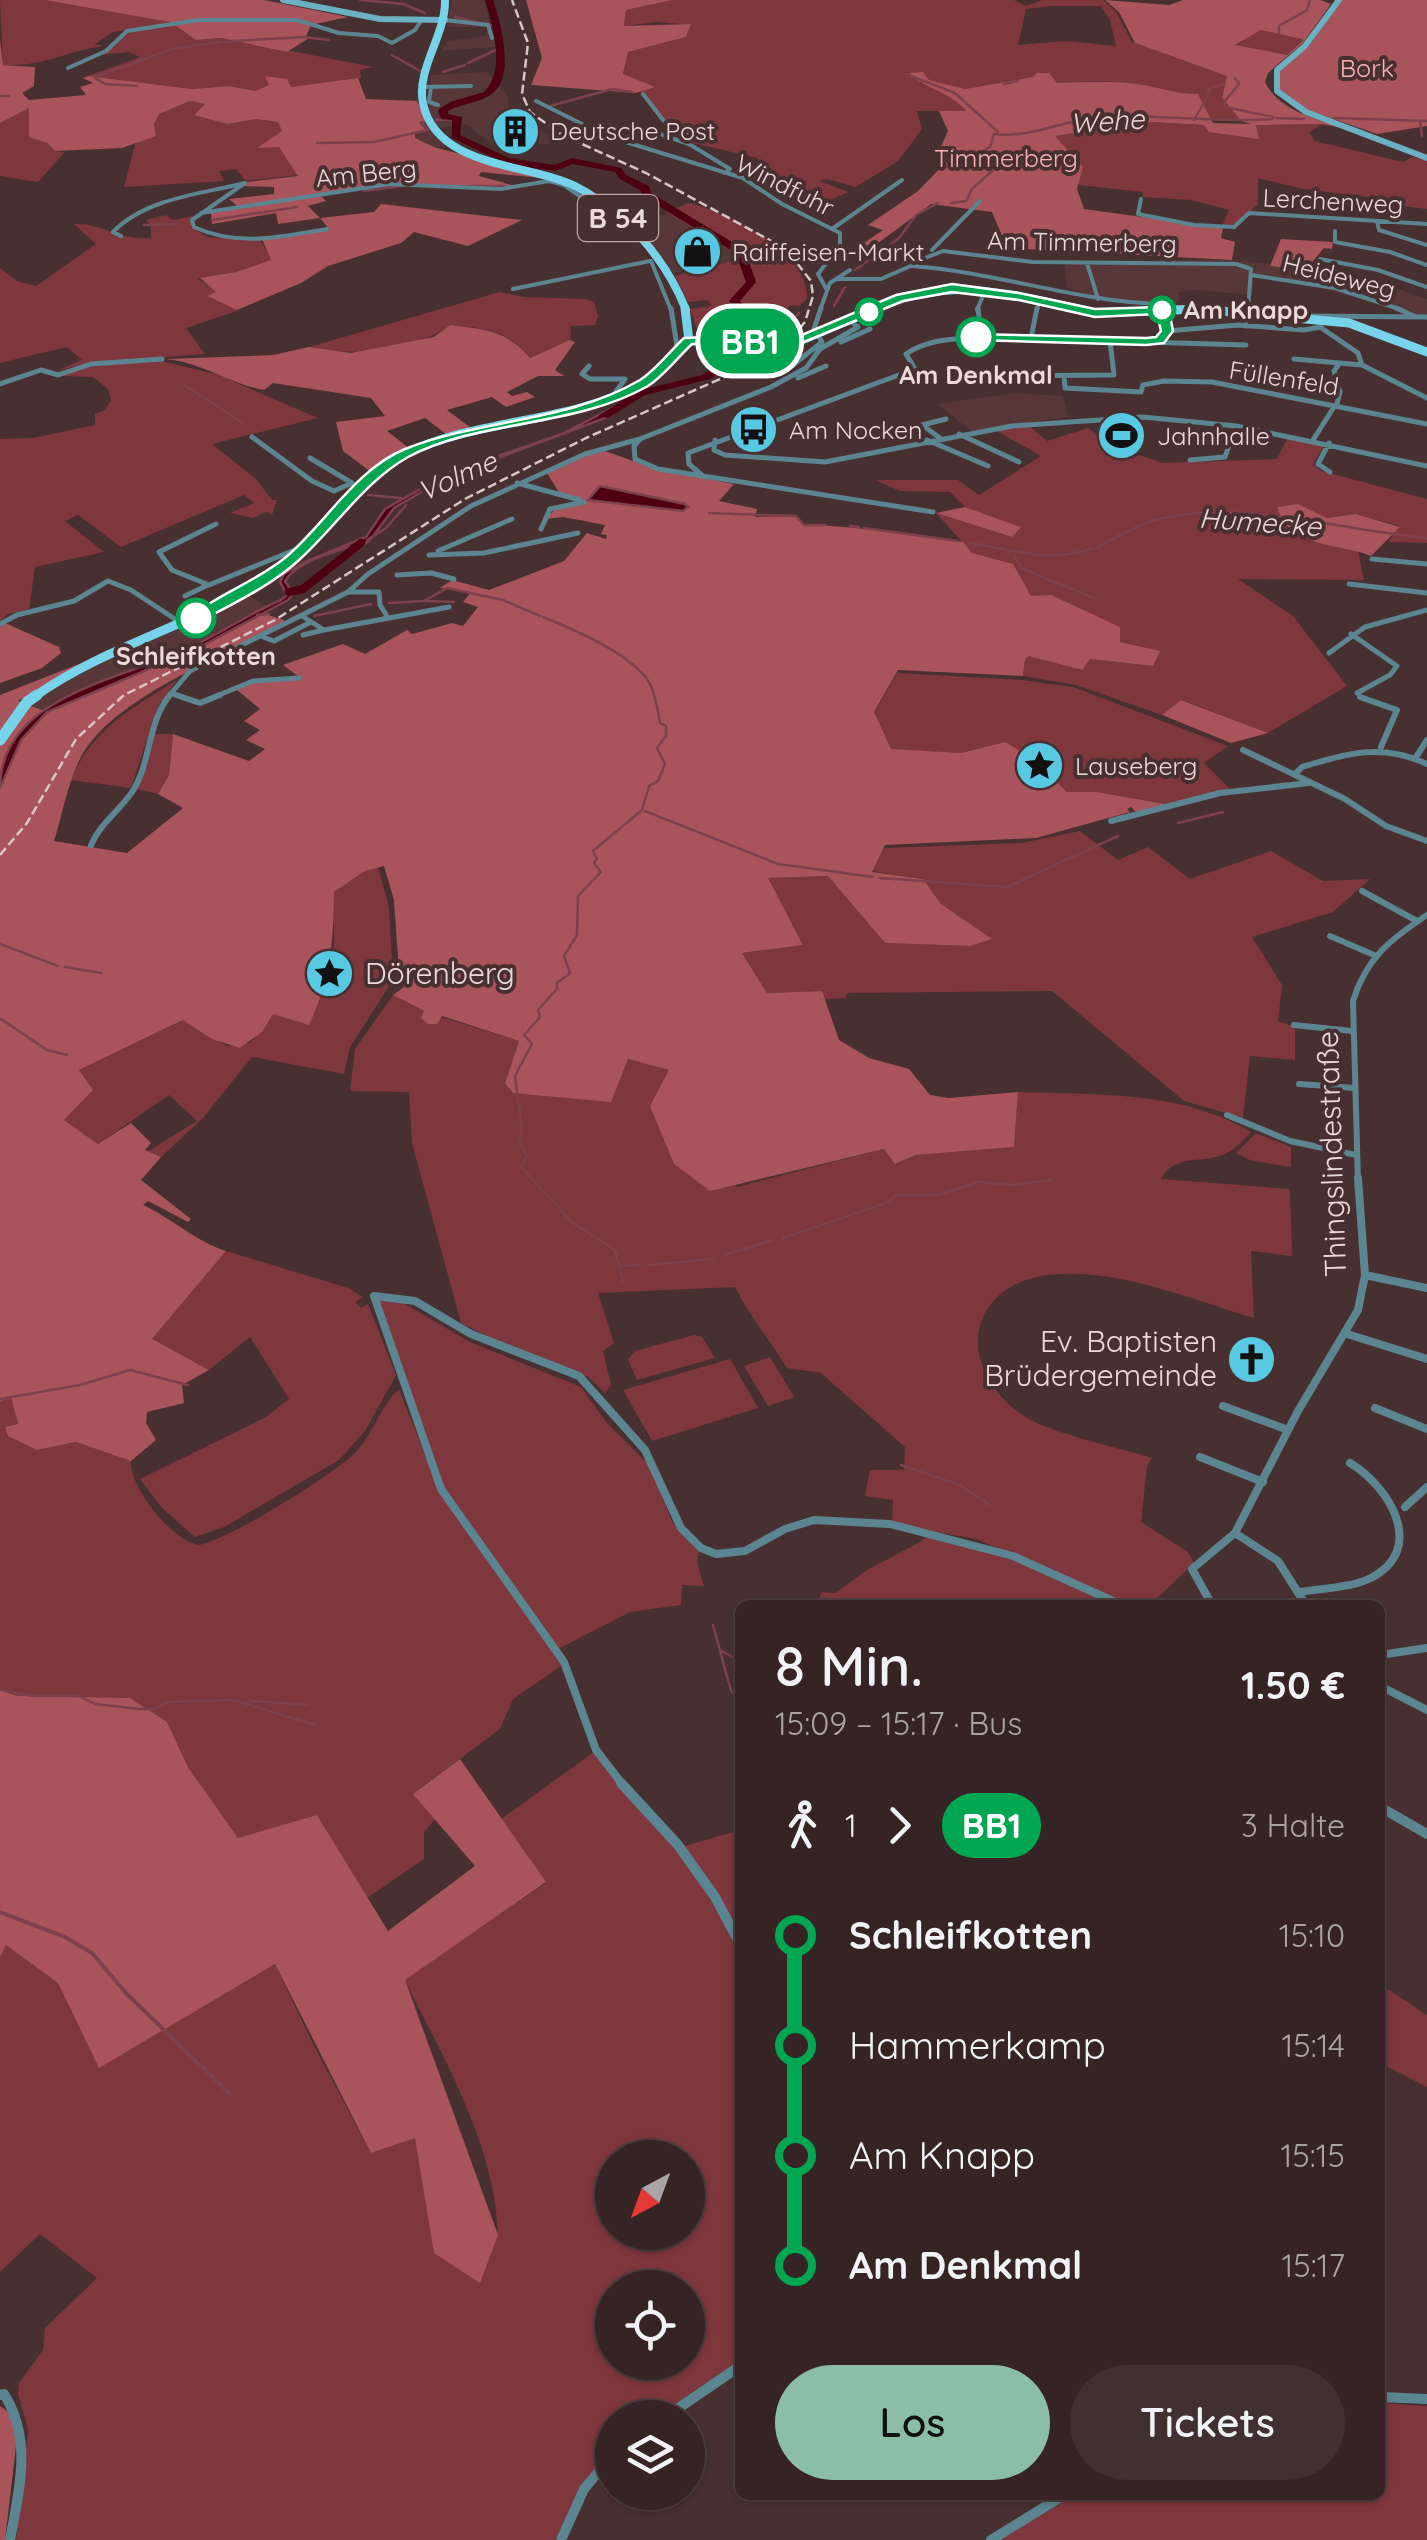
<!DOCTYPE html>
<html lang="de">
<head>
<meta charset="utf-8">
<style>
	:root { --surface:#362424; --page:#413031; --text:#f1f3f6; --muted:#aaa4a6; --line:#504141; --accent:#8abfa5 }
	body { margin:0; font-family:Quicksand,sans-serif; background:var(--page); color:var(--text); height:100vh; display:flex; flex-direction:column; font-size:38px; white-space:nowrap }
	* { box-sizing:border-box; margin:0 }
	p { font-size:32px; color:var(--muted) }
	.icon { flex:none; width:55px; height:55px; fill:none; stroke:currentColor; stroke-width:2; stroke-linecap:round; stroke-linejoin:round }
	.map { position:relative; flex:1; overflow:hidden }
	.side { position:absolute; left:735px; top:1600px; width:650px; height:900px; display:flex; flex-direction:column; background:var(--surface); border-radius:15px; box-shadow:0 2px 8px #0004,0 0 0 2px var(--line) }
	.side>* { flex:none }
	.badge { padding:0 20px; border-radius:32px; font-size:35px; line-height:65px }
	.needle { width:65px; rotate:221deg }
	.fabs { position:absolute; left:595px; top:2140px; display:grid; gap:20px }
	.fabs a { display:grid; place-items:center; width:110px; height:110px; border-radius:50%; background:var(--surface); box-shadow:0 2px 8px #0004,0 0 0 2px var(--line); font-size:50px }
	.map>.badge { position:absolute; translate:-50% -50%; box-shadow:0 0 0 5px #fff }
	.legs { display:flex; align-items:center; gap:15px; height:110px; padding:0 40px; font-size:32px }
	.legs p { margin-inline-start:auto }
	.overview { display:flex; align-items:center; justify-content:space-between; height:170px; padding:0 40px }
	h1 { font-size:55px; font-weight:600; line-height:75px }
	.cta { display:flex; gap:20px; margin-top:auto; padding:20px 40px }
	.cta a { flex:1; height:115px; border-radius:60px; background:var(--accent); color:#111; font-size:40px; font-weight:600; line-height:115px; text-align:center }
	.cta a+a { background:var(--page); color:var(--text) }
	ul { padding:0 40px; list-style:none }
	li { display:flex; align-items:center; gap:35px; height:110px; font-size:38px }
	li i { display:grid; place-items:center; width:15px; height:100%; margin:0 12px; background:currentColor }
	li i::after { content:''; width:25px; height:25px; margin:-12px; border:8px solid; border-radius:50%; background:var(--surface) }
	li p { margin-inline-start:auto }
	li:first-child i { background:linear-gradient(#0000 50%,currentColor 0) }
	li:last-child i { background:linear-gradient(currentColor 50%,#0000 0) }
	.map>svg:first-child { display:block }
	.built { fill:#573738 }
	.green { fill:#7e373d; fill-rule:evenodd }
	.forest { fill:#a8545a; fill-rule:evenodd }
	.water { fill:#4e0010; stroke:#7d414d; stroke-width:2.5 }
	.lines { fill:none; stroke-linecap:round; stroke-linejoin:round }
	.stream-far1 { stroke:#7d414d; stroke-width:2.5 }
	.stream { stroke:#7d414d; stroke-width:4 }
	.canal-far1 { stroke:#4e0010; stroke-width:5 }
	.canal { stroke:#4e0010; stroke-width:8 }
	.river { fill:#4e0010; fill-rule:evenodd }
	.minor-far4 { stroke:#5b8691; stroke-width:4 }
	.minor-far3 { stroke:#5b8691; stroke-width:5 }
	.minor-far2 { stroke:#5b8691; stroke-width:6 }
	.minor-far1 { stroke:#5b8691; stroke-width:8 }
	.minor { stroke:#5b8691; stroke-width:10 }
	.secondary { stroke:#6bb1c3; stroke-width:6 }
	.primary-far2 { stroke:#76d3ea; stroke-width:8 }
	.primary-far1 { stroke:#76d3ea; stroke-width:9 }
	.primary { stroke:#76d3ea; stroke-width:11 }
	.rail { stroke:#d8c6c6; stroke-width:2.5; stroke-dasharray:9 4; stroke-linecap:butt }
	.line-1 { fill:#00a651; stroke:#fff; stroke-width:2.5 }
	.stop-1-dot { fill:#fff; stroke:#00a651; stroke-width:5 }
	.labels { text-anchor:middle; stroke-width:8; stroke-linejoin:round; paint-order:stroke }
	.far-park-label { font-size:25px; fill:#fab2b4; stroke:#483030 }
	.far-poi-label { font-size:25px; fill:#ebdada; stroke:#483030; text-anchor:start }
	.far-street-label { font-size:25px; fill:#ebdada; stroke:#483030 }
	.far-stop-label { font-size:25px; font-weight:bold; fill:#ebdada; stroke:#483030 }
	.far-water-label { font-size:28px; font-style:italic; fill:#eed5d5; stroke:#483030 }
	.shield { fill:#483030; stroke:#baa7a7; stroke-width:2.5 }
	.shield-label { font-size:28px; font-weight:bold; fill:#ebdada }
	.poi-label { font-size:30px; fill:#ebdada; stroke:#483030; text-anchor:start }
	.street-label { font-size:30px; fill:#ebdada; stroke:#483030 }
</style>
</head>
<body>
<div class="map">
<svg width="1427" height="2540" viewBox="0 0 1427 2540">
	<rect width="100%" height="100%" fill="#483030"/>
	<path class="built" d="M452,0H484L496,47L440,51L448,41L486,36L487,27H447Z
		M487,72L508,97L509,107L499,115H514L566,144L512,145L499,149L466,124L433,129L451,147H433L415,138L418,122L428,121L431,75Z
		M662,215L678,216L729,250L737,261L673,273L660,253L626,220Z
		M1232,260L1340,271L1333,280L1369,287L1378,282L1427,299V318L1318,287L1253,277V295L1194,290L1179,292V303L1105,300L1067,288L1064,261Z
		M1013,393L1063,396L1068,417L971,431L938,404Z
		M247,595L267,606L186,650L42,710L30,705L47,689L94,665L216,613Z"/>
	<path class="green" d="M0,0H45L126,12L170,22L196,40L224,38L373,67L360,70L361,78L290,87L266,77L270,85L255,91L231,86L192,89L88,76L140,57L129,52L99,55L129,30L113,32L95,44L104,46C64,51 46,67 3,65Z
		M673,0H1014L1026,6L1042,0H1103L1116,12L1132,42L1228,76L1222,98L1241,121L1211,120L1198,94H1173L1146,85L1102,81L1057,83L1034,77L965,89L928,80L923,72L920,83L949,93L968,111H917L922,129L898,161L856,187L827,179L820,181L848,192L824,203L771,175L757,158L693,143V138L663,118L640,92L653,87L623,74L628,52L686,37L691,25L657,22L624,26L626,10ZM1052,6H1101L1110,20L1116,46L1066,41L1018,45L1026,9Z
		M1261,30L1303,39L1287,55L1234,46Z
		M190,101L206,104L195,114L228,124L256,119L278,122L282,131L259,147H279L298,175L246,181L236,169L219,171L224,181L124,187L136,141L156,136L154,124L159,114Z
		M29,107V136L47,143L55,151L65,152L38,182L0,176V123Z
		M1152,122L1205,125L1258,138L1256,125L1322,124L1309,133L1315,141L1403,162L1413,157L1427,160V209L1402,206V201L1303,189L1258,178V204L1238,224L1222,226L1229,210L1191,200L1142,197L1143,192L1078,185L1082,167L1054,136Z
		M689,203C729,213 810,253 807,299L799,306L790,305L784,314L760,321L761,325L754,327L748,316L732,307L714,312L722,326L696,327L690,309L712,306L708,300L688,302L675,276L736,260L729,250L666,212Z
		M166,215L173,220L194,216L191,227L207,237L260,240L272,260L236,272L198,279L217,292L208,297L239,310L186,328L205,354L88,363L54,372L82,360L67,347L0,363V268L17,281L36,286L96,244L74,224C101,223 121,241 151,238V225L146,220Z
		M500,292L523,297L586,299L594,302L598,316L595,325L571,326L570,340L530,358C505,328 486,329 450,325C414,352 352,357 309,347Z
		M156,360L216,374L318,418L212,444L256,479L272,500H277L272,515L266,512L253,518L230,513L254,503L244,495L121,547L78,515L65,521L104,552L35,567L29,610L8,614L0,621V439L33,438L95,425V414L105,410L111,400L108,389L93,377L62,376L76,368Z
		M1028,425L1047,441L1088,428L1132,459L1139,455L1163,463L1277,459L1288,437L1325,444L1313,464L1321,471L1427,499V543L1388,542L1400,526L1356,514L1327,518L1298,504L1301,539L1358,551L1364,580L1238,579L1293,616L1347,686L1268,733L1182,700L1162,715L1076,685L1023,676L1025,659L1029,655L1081,670L1090,659L1153,666L1119,642L1031,596L1013,565L972,553L936,513L1012,537L1020,527L965,507L950,492L900,491L875,480H958L979,495L1041,456L997,431Z
		M897,673L1022,680L1073,687L1228,746L1204,763L1231,790L1166,804L1097,792H1067C1047,774 1025,760 1005,742L961,753L890,750L874,713Z
		M177,680L158,706L131,788L71,780C92,729 132,708 177,680Z
		M154,734H173L169,775L158,794L137,789Z
		M1080,831L1118,860L1148,847L1190,879L1271,851L1323,881L1370,879L1333,912L1252,937L1282,985L1278,1021L1295,1027V1060L1250,1056L1243,1118L1184,1101L1052,991L847,993L846,998L824,999L821,991L767,993L742,953L803,945L767,878L828,876L885,943L970,946L991,939L941,904L923,879L871,871L884,848L1021,843Z
		M378,867L389,907L393,980L350,1047L344,1074L252,1057L203,1118L161,1157L147,1152L197,1121L169,1095L98,1144L64,1120L93,1090L79,1070L184,1020L227,1046L250,1043L273,1014L327,980L334,947V892L365,871Z
		M393,995L425,1012L519,1041L505,1083L628,1059L670,1070L737,1187L884,1149L896,1164L916,1155L1014,1147L1018,1092C1097,1095 1181,1090 1251,1132C1244,1139 1236,1149 1227,1153C1203,1165 1176,1152 1161,1179L1290,1189L1292,1256L1251,1251L1254,1318C1192,1300 1126,1271 1060,1274C968,1278 951,1364 1021,1414C1047,1433 1118,1447 1152,1458L1147,1466L1141,1522L1188,1552L1194,1563L1150,1605H1127L976,1539L892,1524L893,1500L865,1496L870,1470H904L905,1447L821,1373L787,1368C770,1340 750,1317 735,1287L598,1293L614,1343L603,1351L611,1385L605,1393L588,1377L509,1347L461,1323L412,1143L409,1092L350,1091L355,1049Z
		M1256,1133L1291,1147V1167L1250,1160L1236,1153Z
		M226,1251L348,1288L363,1297L355,1302L361,1308L368,1304L396,1375L365,1431L339,1460L224,1527L195,1537L162,1508L140,1479L266,1417L289,1399L250,1337L209,1370L151,1340Z
		M379,1300H398L470,1342L581,1387L607,1423L649,1465L672,1521L699,1552L697,1563L704,1586L682,1585L681,1605L630,1612L558,1649L442,1488Z
		M694,1335L702,1337L715,1358L637,1380L628,1359L635,1351Z
		M770,1357L794,1397L768,1406L744,1366Z
		M730,1359L758,1408L652,1441L623,1390Z
		M399,1389L439,1490L564,1664L513,1699L500,1729L414,1793L435,1819L424,1832V1859L367,1898L317,1815L238,1839L188,1767L167,1722L0,1728V1401L11,1398L18,1425L37,1450L76,1442L131,1461C129,1487 172,1541 199,1545C230,1539 331,1476 355,1453C373,1435 380,1406 399,1389Z
		M926,1535L1025,1563L1118,1605H816L822,1592L835,1593L867,1570L922,1541Z
		M594,1752L676,1847L736,1938L740,1953V2360L656,2417L612,2418V2449L586,2479L555,2540H16L28,2429L18,2394L19,2383L43,2350L45,2328L97,2278L40,2234L0,2272V1952L5,1944L58,1983L99,2067L275,1964L314,2046L371,2153L415,2137L498,2235C495,2144 444,2059 404,1979L546,1883L501,1819ZM612,2158H688V2232H612ZM612,2288H688V2362H612Z
		M740,1830V1938L681,1847Z
		M1380,1984L1427,2015V2087L1380,2063Z
		M1380,2403L1427,2406V2540H1000L1074,2495H1380Z"/>
	<path class="forest" d="M45,0H264L348,17L311,25L306,36L309,38L287,52L222,38L196,40L170,22Z
		M526,0H673L626,10L624,26L691,24L686,37L628,52L623,74L655,87L636,93L531,85L542,58Z
		M1105,0L1169,5L1183,0H1320L1331,4L1303,43L1268,73L1265,82C1281,115 1328,122 1361,132L1322,124L1256,125L1259,139L1209,132L1204,125L1152,122L1055,136L1083,167L1077,189L1084,209L1223,228L1221,238L1235,242L1232,260L1007,248L992,212L931,204L874,246L861,245L883,230L868,225L918,191L953,155L939,151L948,131L939,111H967C945,89 928,91 909,73L923,72L929,80L965,89L1033,77L1037,73H1049L1057,83C1086,82 1115,80 1144,85C1163,89 1178,94 1198,94L1213,123L1251,124L1241,121L1222,98L1227,76L1135,43L1119,12ZM1261,30L1302,39L1303,40L1287,55L1235,45Z
		M1342,0H1427V126L1377,134L1302,108L1279,89L1280,71L1309,46Z
		M0,39L3,65L35,67L34,86L22,93L29,100L86,95L80,87L93,83L83,78L88,76L192,89L230,86L255,91L269,85L265,76L287,79L291,87L358,78L366,99L417,101L428,121L419,122L426,130L415,132V138L434,147L551,179L481,172L479,176L515,186L389,184L237,206L229,199L274,194V187L244,186L247,182L298,176L279,147L257,148L282,131L278,122L256,119L228,124L194,115L205,104L190,101L159,114L154,124L156,136L122,148L55,151L47,143L29,137V108L0,123Z
		M321,196L326,201L308,206L320,218L374,212L381,204L522,220L468,246L414,232L401,243L328,266L301,283L237,310L207,296L216,292L200,278L236,272L271,260L262,239L329,229L320,218L278,224L276,213L212,224L211,213Z
		M1281,239L1333,242L1332,249L1324,248L1309,266L1294,269L1270,266Z
		M450,325C484,329 507,330 530,358L570,340L575,342L555,370L564,376H538L507,392L512,396L527,392L535,397L506,407L492,397L447,410L471,428L446,434L425,418L387,431L409,448L371,472L343,451L336,422L385,416L371,398L273,383L264,390C230,384 201,362 166,359L273,355L309,347L351,353L434,337Z
		M599,449L656,469L734,484L719,501L757,509L755,517L797,516L805,525C859,526 910,535 963,542L972,553L1013,564L1031,596L1051,595L1120,627V642L1160,651L1153,666L1090,659L1082,670L1029,656L1025,659L1023,676L898,670L874,712L891,749L961,753L1005,742L1020,751V758L1041,768L1067,792H1097L1166,804L1136,812L1131,807L1127,809L1130,812L1036,838L885,845L872,872L923,879L941,904L992,939L970,946L885,943L828,876L768,878L803,945L742,953L767,993L822,991L839,1040L869,1058L909,1069L930,1095L949,1098L1018,1092L1014,1147L916,1155L895,1164L884,1149L710,1191L674,1164L650,1106L669,1070L628,1059L611,1102L513,1093L505,1083L519,1041L442,1016L437,1024H428L421,1018L424,1011L393,995L404,987L399,972L394,900L384,866L365,871L334,892C334,941 330,980 309,1025L273,1014L262,1032L240,1048L212,1039L183,1020L79,1070L93,1090L64,1120L98,1144L131,1123L151,1143L145,1150L161,1157L141,1180L191,1219L188,1222L148,1201L143,1205C173,1219 195,1241 226,1251L152,1339L209,1370L182,1385L184,1403L147,1412L146,1423L156,1440L131,1461L76,1442L37,1450L8,1436L5,1427L18,1424L11,1398L0,1401V695L102,655L18,701L47,712L194,650L262,613L284,620L285,623C227,655 110,698 80,759C67,785 63,813 54,841L127,853L183,808L158,794L169,775L173,734L249,761L265,749L246,740L260,730L244,721L260,709L237,690L253,681L299,677L283,665L343,644L365,654L407,630L412,634L452,623L463,626L478,607L463,602L471,592L440,588L452,580L489,590L564,561L587,533L606,539L607,535L601,534L605,525L563,517L546,519L556,508L580,505L584,500L560,494L547,473Z
		M1298,504L1327,518L1356,514L1400,527L1371,556C1337,542 1289,549 1277,507Z
		M965,507L1021,527L1012,537L936,513Z
		M5,623L59,647L61,653L42,668L0,683V627Z
		M1181,700L1268,733L1231,743L1162,715Z
		M0,1690L17,1696L130,1698L167,1722L188,1767L238,1838L317,1815L388,1931L475,1866L413,1794L460,1759L546,1882L405,1980L498,2235L480,2283L434,2253L415,2138L371,2153L275,1964L99,2068L58,1983L6,1945L0,1957Z
		M0,2406L11,2414L18,2429L5,2540H0Z"/>
	<path class="water" d="M620,404L624,406L605,418L449,476L394,508L370,540L354,552L356,545C333,552 297,561 285,581L293,594L288,600L194,650L47,712L21,740L0,788C0,697 121,679 185,650C218,635 248,614 281,600L287,595L280,582L284,574L305,562L366,537L385,509L451,472L562,434Z
		M600,486L685,504L688,507L683,511L588,500Z"/>
	<g class="lines">
		<path class="stream-far1" d="M360,0L403,4L425,13
			M455,17L494,26
			M1279,33V26L1307,10L1310,0
			M232,41L304,37L329,40
			M224,42H228
			M392,55L420,71
			M468,63L500,48
			M443,72L465,65
			M906,74L955,93L998,132
			M95,77L172,49L220,42
			M95,78L105,84L137,86
			M1235,78L1239,84L1225,101V107L1273,117
			M1004,84L1018,81
			M1208,94L1209,89L1225,83
			M0,96H9
			M550,106L612,89L632,92
			M1276,118L1304,119
			M1334,118L1427,121
			M436,120L457,119
			M1194,120L1207,97
			M1420,121L1422,136
			M317,143L374,142L428,130L422,122H426
			M471,186H504
			M364,191L402,186
			M951,203L966,201L972,189L1002,162L1003,158L983,151L990,147L994,134C1033,139 1069,117 1109,116C1164,115 1218,123 1273,119
			M213,220L297,207
			M144,225L177,224
			M855,270L899,238L916,215L938,203
			M834,306L845,287
			M761,330L787,325L799,313
			M184,385L243,423
			M368,495L401,498
			M709,513L796,516L804,525H826
			M850,526L859,527
			M864,528L958,541
			M367,540L386,528L406,505
			M971,543C1013,550 1050,564 1093,548
			M1098,547C1116,537 1135,526 1155,520C1242,497 1340,531 1427,538
			M1014,557L1023,569L1094,598
			M425,601L454,602
			M389,603L424,601L447,588L503,600L540,616
			M257,615L269,614
			M314,616L371,604
			M543,617C573,629 635,656 650,684C656,696 658,710 660,723L666,726V736L657,748L665,764L658,781L649,786L642,810L593,851L597,859L594,863L601,872L578,896L577,935L564,956L570,973L557,983V989L538,1010L540,1017L524,1035L532,1044L515,1076L522,1128L519,1139L527,1157L521,1167L573,1223L615,1250L623,1281
			M645,811L778,864L873,877
			M1178,823L1223,812
			M880,878L1007,887L1118,836
			M0,944L58,966
			M65,967L101,973
			M1,1019L47,1050L67,1055
			M783,1238L886,1203L896,1195H937L978,1182L1011,1185L1050,1180
			M724,1255L773,1240
			M649,1265L713,1259
			M621,1266L639,1265
			M0,1399L80,1385L130,1370L188,1385
			M901,1465L960,1485L990,1505
			M713,1625L731,1691L740,1698
			M720,1650L740,1661
			M0,1690L32,1696H79L95,1704L139,1709H155L168,1702L234,1700L314,1725
			M251,1701L309,1705"/>
		<path class="stream" d="M0,1912L65,1937L92,1953L126,1993L230,2094"/>
		<path class="canal-far1" d="M1120,119L1130,118"/>
		<path class="canal" d="M289,592L303,589L361,543"/>
		<path class="river" d="M485,0H493C501,22 515,76 493,93C481,103 462,103 448,111V114L462,117L460,135L509,158L554,165L572,158L621,168L626,175L649,186L651,193L737,245L747,256L756,282L740,301L765,328V332H757L729,301L746,282L737,257L729,249L642,196L640,190L620,179L615,172L573,164L555,171L507,164L452,138V120L441,119L438,110L450,102L484,92C506,71 493,26 485,0Z
			M762,337L768,340L766,342L710,379L645,395L608,418L598,416L637,391L702,375Z"/>
		<path class="minor-far4" d="M445,20L488,25L492,38
			M68,68L106,51L127,31L198,20H297L339,33L378,36L392,43L415,30L421,21
			M423,87L471,86
			M431,87L429,102L438,105
			M643,94L663,120L689,136V144L730,169L725,173
			M536,101L606,136L743,178L782,204L840,233V245L818,274L827,290
			M654,132L689,144
			M1141,199L1138,214L1194,225L1234,227L1249,213L1427,224
			M201,213L390,184L501,189L549,181L564,185L581,197L591,196
			M1377,221L1379,230L1427,245
			M832,229L902,180
			M1335,231V242L1390,252L1427,265
			M121,236L113,232C146,198 201,194 245,183L192,220L194,227C237,247 282,237 327,229
			M932,250L980,201
			M1320,259L1378,270L1427,287
			M920,260L943,251L1033,262L1236,264L1251,269L1248,310
			M651,261L671,310
			M1087,263L1098,299
			M912,266C996,272 1074,301 1158,304L1160,310
			M1251,275L1335,288L1402,310
			M836,279L850,270
			M513,289L650,261
			M820,310L830,283L836,279H881L913,265
			M977,310L985,291
			M1037,310L1039,301"/>
		<path class="minor-far3" d="M671,308L677,346L681,349
			M978,308L981,337
			M1159,308L1167,331L1160,340
			M1396,308L1416,317
			M1305,316L1427,317
			M761,318L772,341
			M1245,326L1248,308
			M1167,331L1238,325L1304,330L1320,327L1358,353L1362,365L1427,398
			M1031,338L1037,308
			M841,342L870,329
			M1294,359L1362,365
			M793,365L822,342L814,329L821,308
			M589,366L582,374L590,379H625L615,393L617,396
			M915,369L906,354C926,340 951,339 975,337L1246,345
			M915,369L934,380
			M969,376L1114,375L1110,341
			M1064,376L1065,388L1141,392
			M798,378L826,366
			M0,384L41,370L58,375L91,364L162,359
			M1141,392L1143,385L1164,381L1212,382L1427,424
			M1337,404L1340,392L1334,371L1339,364
			M959,434L1019,462
			M252,437L312,481L334,491L352,483L310,458
			M940,438L922,425L946,419
			M640,439L634,446L635,459L658,469L933,512
			M715,440L714,450L725,455L825,462L1012,426L1143,417L1236,426L1427,466
			M927,440L988,466
			M1313,440L1334,407
			M1329,443L1318,464L1330,472
			M1190,460L1225,457L1236,426
			M704,477L689,464L688,453L915,369
			M517,483L580,500
			M216,524L159,552L172,570L209,585L302,547
			M541,529L550,509L584,502
			M438,551L512,519
			M429,555L484,553L578,533
			M1372,559L1427,564
			M397,575L431,573L454,579
			M1349,584L1427,593
			M348,592H379L380,605L387,616L384,619
			M185,596L208,585
			M302,616L324,630L449,607
			M0,624L17,615L74,601L108,581L131,590L181,623
			M1351,634L1397,666L1390,675L1357,693
			M303,635L324,630
			M263,637L274,641L311,622
			M1329,653L1365,627L1427,610
			M171,693L183,697
			M168,697L190,671L348,592L368,574L471,506L585,454L640,439L771,387L806,368L820,349L858,327L850,321
			M214,697L253,681L299,678"/>
		<path class="minor-far2" d="M176,695L200,703L220,695
			M1360,697L1397,710L1381,747
			M1243,750L1345,799L1386,826L1427,841
			M1416,757L1427,740
			M1295,774L1302,767C1347,753 1383,743 1427,764
			M1111,821L1220,793L1309,783
			M91,845C101,822 121,810 134,789C151,760 148,721 170,695
			M1362,891L1417,921
			M1330,936L1374,955
			M1294,1025L1352,1031
			M1299,1084L1354,1088
			M1227,1115L1290,1141L1356,1155
			M1358,1181L1353,1001C1366,958 1391,939 1427,915"/>
		<path class="minor-far1" d="M1365,1275L1427,1288
			M1347,1334L1427,1359
			M1223,1406L1288,1430
			M1375,1408L1427,1429
			M1200,1457L1263,1482
			M1405,1507L1427,1487
			M1235,1533L1278,1561L1306,1605
			M1301,1592C1323,1588 1350,1588 1371,1578C1427,1549 1390,1487 1350,1463
			M1212,1605L1192,1569L1235,1533L1298,1411L1358,1310L1365,1275L1358,1178
			M1380,1655L1427,1648
			M1380,1686L1427,1710
			M623,1785L596,1750L564,1662L441,1489L374,1296L415,1301L471,1334L579,1376L645,1450L681,1528L701,1548L716,1554L745,1551L785,1529L814,1520L890,1524L1013,1556L1122,1605"/>
		<path class="minor" d="M621,1783L678,1845L715,1897L740,1944
			M1380,1807L1427,1834
			M0,2395L4,2394C33,2440 19,2490 10,2540
			M1380,2397L1427,2399
			M664,2418L740,2366
			M561,2540L584,2489L612,2456
			M991,2540L1064,2495"/>
		<path class="secondary" d="M283,0L380,19L445,20
			M1339,0L1305,46L1277,70V91L1306,112L1427,158"/>
		<path class="primary-far2" d="M445,0C446,35 416,69 423,103C436,169 531,163 577,187C626,213 666,259 686,310
			M871,310C951,276 1003,292 1084,310
			M1161,310H1215"/>
		<path class="primary-far1" d="M1072,308L1095,313L1199,309L1349,323L1427,352
			M689,341L804,339L877,308
			M34,697C101,649 186,627 258,584C314,550 350,481 405,454C480,417 572,425 644,382C661,372 675,354 689,341L685,308"/>
		<path class="primary" d="M0,740L27,702L37,695"/>
		<path class="rail" d="M0,855L27,823L76,739L124,695L275,620L465,499L586,438L761,361L789,341L805,322L813,296L811,281L786,249L646,173L562,135L530,112L522,94L528,43L512,0"/>
	</g>
	<path class="line-1" d="M952,284L1019,293L1095,309L1162,307L1169,310L1173,331L1164,343L1146,345L976,340L971,334L1146,338L1156,337L1161,331L1157,314L1095,317L1019,300L952,292L903,301L804,342L692,344C678,357 664,376 648,386C574,428 479,419 408,457C364,482 335,528 298,561C269,587 234,603 201,621L189,618C217,594 256,582 286,557C325,524 356,469 405,449C480,419 569,422 640,380C656,370 670,351 684,338L802,335L896,295Z"/>
	<defs>
		<symbol id="building-disc" viewBox="-11 -11 22 22"><circle r="9.5" fill="#58c9e3" stroke="#483030"/><path d="M-4-6H4V6H1V3H-1V6H-4ZM-2.5-4.3h1.7v1.8h-1.7ZM.8-4.3h1.7v1.8H.8ZM-2.5-1h1.7V.8h-1.7ZM.8-1h1.7V.8H.8Z" fill="#111"/></symbol>
		<symbol id="shop-disc" viewBox="-11 -11 22 22"><circle r="9.5" fill="#58c9e3" stroke="#483030"/><path d="M-5-2.5h2.3a2.7 3.5 0 0 1 5.4 0H5L5.5 6h-11ZM-1.5-2.5h3a1.5 2.3 0 0 0-3 0Z" fill="#111"/></symbol>
		<symbol id="bus-disc" viewBox="-11 -11 22 22"><circle r="9.5" fill="#58c9e3" stroke="#483030"/><path d="M-5-6H5V4H4V6H2V4H-2V6H-4V4H-5ZM-3.5-4V0h7V-4ZM-3.5 1.2v1.5H-2V1.2ZM2 1.2v1.5H3.5V1.2Z" fill="#111"/></symbol>
		<symbol id="stadium-disc" viewBox="-11 -11 22 22"><circle r="9.5" fill="#58c9e3" stroke="#483030"/><path d="M0-5a6.5 5 0 1 0 0 10a6.5 5 0 1 0 0-10ZM-3.5-1.8h7v3.6h-7Z" fill="#111"/></symbol>
		<symbol id="sight-disc" viewBox="-11 -11 22 22"><circle r="9.5" fill="#58c9e3" stroke="#483030"/><path d="M0-6L1.8-2.2L6-1.7L2.9 1.2L3.7 5.4L0 3.3L-3.7 5.4L-2.9 1.2L-6-1.7L-1.8-2.2Z" fill="#111"/></symbol>
		<symbol id="church-disc" viewBox="-11 -11 22 22"><circle r="9.5" fill="#58c9e3" stroke="#483030"/><path d="M-1.2-6h2.4v3.5h3.3v2.4h-3.3V6h-2.4V-.1h-3.3v-2.4h3.3Z" fill="#111"/></symbol>
	</defs>
	<g fill-rule="evenodd">
		<use href="#building-disc" x="488" y="104" width="55" height="55"/>
		<use href="#shop-disc" x="670" y="224" width="55" height="55"/>
		<use href="#bus-disc" x="726" y="402" width="55" height="55"/>
		<use href="#stadium-disc" x="1094" y="408" width="55" height="55"/>
		<use href="#sight-disc" x="1012" y="738" width="55" height="55"/>
		<use href="#sight-disc" x="302" y="946" width="55" height="55"/>
		<use href="#church-disc" x="1224" y="1332" width="55" height="55"/>
	</g>
	<g class="stop-1-dot">
		<circle cx="1162" cy="310" r="12"/>
		<circle cx="869" cy="312" r="12"/>
		<circle cx="976" cy="337" r="18"/>
		<circle cx="196" cy="618" r="18"/>
	</g>
	<g class="labels">
		<g class="far-park-label">
			<text x="1367" y="77">Bork</text>
			<text x="1006" y="167">Timmerberg</text>
		</g>
		<g class="far-poi-label">
			<text x="550" y="140">Deutsche Post</text>
			<text x="732" y="261">Raiffeisen-Markt</text>
			<text x="789" y="439">Am Nocken</text>
			<text x="1157" y="445">Jahnhalle</text>
			<text x="1075" y="775">Lauseberg</text>
		</g>
		<g class="far-street-label">
			<text transform="translate(366 173) rotate(-6)" y="9">Am Berg</text>
			<text transform="translate(785 185) rotate(27)" y="9">Windfuhr</text>
			<text transform="translate(1333 201) rotate(3)" y="9">Lerchenweg</text>
			<text transform="translate(1082 242) rotate(1)" y="9">Am Timmerberg</text>
			<text transform="translate(1339 276) rotate(14)" y="9">Heideweg</text>
			<text transform="translate(1284 378) rotate(9)" y="9">Füllenfeld</text>
		</g>
		<g class="far-stop-label">
			<text x="1184" y="319" text-anchor="start">Am Knapp</text>
			<text x="976" y="384">Am Denkmal</text>
			<text x="196" y="665">Schleifkotten</text>
		</g>
		<g class="far-water-label">
			<text transform="translate(1107 121) rotate(-4)" y="10">Wehe</text>
			<text transform="translate(457 476) rotate(-24)" y="10">Volme</text>
			<text transform="translate(1260 522) rotate(4)" y="10">Humecke</text>
		</g>
		<rect class="shield" x="578" y="195" width="80" height="46" rx="8"/>
		<g class="shield-label">
			<text x="618" y="228">B 54</text>
		</g>
		<g class="poi-label">
			<text x="365" y="984">Dörenberg</text>
			<text x="1217" y="1352" text-anchor="end">Ev. Baptisten<tspan x="1217" dy="34">Brüdergemeinde</tspan></text>
		</g>
		<g class="street-label">
			<text transform="translate(1332 1154) rotate(-92)" y="10">Thingslindestraße</text>
		</g>
	</g>
</svg>
<div class="fabs">
<a><svg class="needle" viewBox="-14 -14 28 28"><path d="M0-13l5 13h-10z" fill="#e53935"/><path d="M0 13l5-13h-10z" fill="#aaa4a6"/></svg></a>
<a><svg class="icon" aria-label="locate" viewBox="0 0 24 24"><circle cx="12" cy="12" r="6"/><path d="M12 2v4M12 18v4M2 12h4M18 12h4"/></svg></a>
<a><svg class="icon" aria-label="layers" viewBox="0 0 24 24"><path d="M12 4l9 5-9 5-9-5zM3 14l9 5 9-5"/></svg></a>
</div>
<b class="badge" style="left:750px;top:341px;background:#00a651;color:#fff">BB1</b>
<section class="side">
<div class="overview"><div><h1>8 Min.</h1><p>15:09 – 15:17 · Bus</p></div><b>1.50 €</b></div>
<div class="legs"><svg class="icon" aria-label="walk" viewBox="0 0 24 24"><circle cx="13" cy="4" r="2"/><path d="M13 8l-2 6 4 7M11 14l-3 7M7 12l3-4h3l4 4"/></svg>1<svg class="icon" aria-label="forward" viewBox="0 0 24 24"><path d="M9 5l7 7-7 7"/></svg><b class="badge" style="background:#00a651;color:#fff">BB1</b><p>3 Halte</p></div>
<ul>
<li><i style="color:#00a651"></i><b>Schleifkotten</b><p>15:10</p></li>
<li><i style="color:#00a651"></i><span>Hammerkamp</span><p>15:14</p></li>
<li><i style="color:#00a651"></i><span>Am Knapp</span><p>15:15</p></li>
<li><i style="color:#00a651"></i><b>Am Denkmal</b><p>15:17</p></li>
</ul>
<div class="cta"><a>Los</a><a>Tickets</a></div>
</section>
</div>
</body>
</html>
